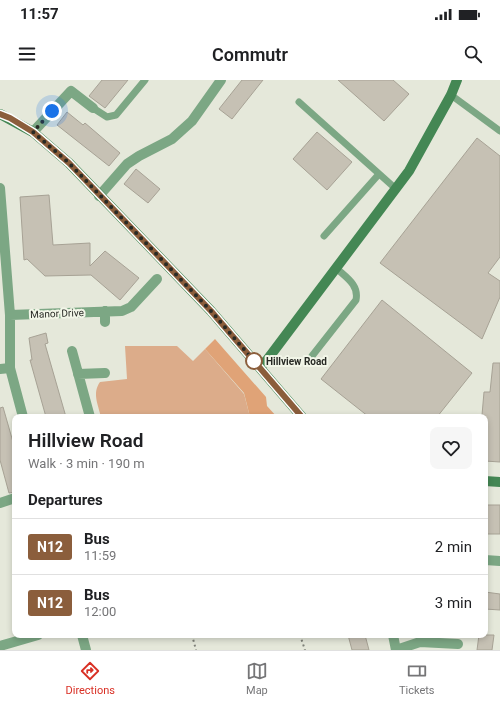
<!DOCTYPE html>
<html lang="en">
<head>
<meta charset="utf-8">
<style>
	:root { --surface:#fff; --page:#f6f6f6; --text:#202124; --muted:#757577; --line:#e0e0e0; --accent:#d93025 }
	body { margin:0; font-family:Roboto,sans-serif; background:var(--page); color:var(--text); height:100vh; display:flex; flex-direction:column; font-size:15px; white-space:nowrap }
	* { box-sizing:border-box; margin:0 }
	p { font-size:13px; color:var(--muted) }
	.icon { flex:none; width:22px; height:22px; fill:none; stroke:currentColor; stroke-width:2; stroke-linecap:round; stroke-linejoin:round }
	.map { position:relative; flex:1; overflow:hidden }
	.details { position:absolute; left:12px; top:334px; width:476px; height:224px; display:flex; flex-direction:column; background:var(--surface); border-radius:8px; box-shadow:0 2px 6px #0003 }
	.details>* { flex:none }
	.badge { padding:0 8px; border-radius:3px; font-size:14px; line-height:26px }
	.you { position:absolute; width:20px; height:20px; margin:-10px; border:3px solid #fff; border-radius:50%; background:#1a73e8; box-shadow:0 0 0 6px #1a73e833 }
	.map>.badge { position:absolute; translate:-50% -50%; box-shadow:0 0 0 2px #fff }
	h2 { padding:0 16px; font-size:15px; line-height:36px }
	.round { display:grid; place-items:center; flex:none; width:42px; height:42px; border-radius:8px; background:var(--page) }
	.head { display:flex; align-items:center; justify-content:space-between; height:68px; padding:0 16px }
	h1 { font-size:19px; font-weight:600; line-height:30px }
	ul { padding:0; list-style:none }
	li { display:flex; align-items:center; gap:12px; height:56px; padding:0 16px; border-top:1px solid var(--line) }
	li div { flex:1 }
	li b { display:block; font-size:15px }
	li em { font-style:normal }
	li .badge { min-width:44px; font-weight:700; text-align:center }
	.status { display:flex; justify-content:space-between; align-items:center; height:28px; padding:0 20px; background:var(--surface); direction:ltr }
	.status svg { height:11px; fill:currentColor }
	header { display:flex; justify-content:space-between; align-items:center; height:52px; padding:0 16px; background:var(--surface); font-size:18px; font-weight:600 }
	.tab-bar { display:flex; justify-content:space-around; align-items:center; height:56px; border-top:1px solid var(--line); background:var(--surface); font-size:11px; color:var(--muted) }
	.tab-bar a { display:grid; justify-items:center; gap:2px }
	.tab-bar .current { color:var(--accent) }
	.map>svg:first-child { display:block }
	.green { fill:#dcac8a }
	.forest { fill:#e0a377 }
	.building { fill:#c6c1b4; stroke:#a7a295 }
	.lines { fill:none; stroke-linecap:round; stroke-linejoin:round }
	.path { stroke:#7e8178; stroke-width:2; stroke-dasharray:2 3; stroke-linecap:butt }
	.lane { stroke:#7ca784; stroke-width:7 }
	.street { stroke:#7ca784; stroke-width:10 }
	.secondary { stroke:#448754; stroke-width:10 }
	.line-casing { stroke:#fff; stroke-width:9 }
	.line { stroke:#8b5e3c; stroke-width:6 }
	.walk { stroke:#282a25; stroke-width:4; stroke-dasharray:0 7.2 }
	.stop-dot { fill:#fff; stroke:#8b5e3c; stroke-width:2 }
	.labels { text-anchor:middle; stroke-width:4; stroke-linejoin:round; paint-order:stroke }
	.street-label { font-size:10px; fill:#282a25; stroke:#f2f6e8 }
	.stop-label { font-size:10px; font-weight:bold; fill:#282a25; stroke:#f2f6e8; text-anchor:start }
</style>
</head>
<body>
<div class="status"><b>11:57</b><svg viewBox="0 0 49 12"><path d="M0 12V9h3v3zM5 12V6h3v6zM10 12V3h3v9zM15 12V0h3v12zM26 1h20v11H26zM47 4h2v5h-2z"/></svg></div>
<header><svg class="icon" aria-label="menu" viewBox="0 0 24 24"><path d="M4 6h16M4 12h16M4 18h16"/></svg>Commutr<svg class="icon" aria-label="search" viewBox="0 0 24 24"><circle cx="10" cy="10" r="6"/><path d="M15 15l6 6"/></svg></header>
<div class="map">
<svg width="500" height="570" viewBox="0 0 500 570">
	<rect width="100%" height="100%" fill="#e5e8da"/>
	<path class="green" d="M125,266H177L193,281L205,269L244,314L250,337H101C98,324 92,313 100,302L127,299Z"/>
	<path class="forest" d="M215,259L266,317L267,326L277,337H250L244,313L205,269Z"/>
	<path class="building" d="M102,0H128L105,28L89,16Z
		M242,0H263L232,39L219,29Z
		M338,0H393L409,14L384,41Z
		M67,32L83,45L85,43L120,73L109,86L57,45Z
		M317,52L352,82L327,110L293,79Z
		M477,58L500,76V177L488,193L500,201V217L482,259L380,183Z
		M136,89L160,109L148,123L124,104Z
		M49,115L53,165L90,163V186L105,171L139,198L120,220L91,195L45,196L27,179L24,180L20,117Z
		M382,220L472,293L437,337H369L321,299Z
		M46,253L48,263L45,264L66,337H46L30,280H32L29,258Z
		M493,283H500V382L485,381V337L482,335L484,312H490Z
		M3,327L15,369V412L9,413L0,380V328Z
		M485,425H500V454H485Z
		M485,512L500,514V530L485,529Z
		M348,555H365L369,570H352Z
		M479,555H494L492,570H477Z"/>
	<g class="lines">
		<path class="path" d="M192,555L196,570
			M300,555L305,570"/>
		<path class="lane" d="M451,15L500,51
			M299,22L396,109
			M93,28L107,37L116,35L145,0
			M324,156L379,94
			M312,276L356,220C359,205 347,198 336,188"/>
		<path class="street" d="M33,52L71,11L93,28
			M0,108L10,235V288L23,337
			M99,116L127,84L139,76L172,59L192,41L221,0
			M105,231V242
			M10,235L122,231L131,227L157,199
			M72,271L90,337
			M0,289L10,288
			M78,294L105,293
			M0,423L15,418
			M485,480L500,481
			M82,555L86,570
			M393,555L396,570
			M0,566L38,555
			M396,570L420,562L458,564"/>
		<path class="secondary" d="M0,34L33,52L69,83L211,231L302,337
			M260,287L267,280L409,91L451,15L457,0
			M485,401L500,402"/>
	</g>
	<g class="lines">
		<defs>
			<path id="line" d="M0,34L10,38L33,52L69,83L211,231L302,337"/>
		</defs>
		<use href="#line" class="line-casing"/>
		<use href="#line" class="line"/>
		<path class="walk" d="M52,31L33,52L69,83L211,231L254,281"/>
	</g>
	<circle class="stop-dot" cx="254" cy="281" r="8"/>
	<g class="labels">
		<g class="street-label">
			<text transform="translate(57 233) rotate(-2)" y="4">Manor Drive</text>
		</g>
		<g class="stop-label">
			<text x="266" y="285">Hillview Road</text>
		</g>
	</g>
</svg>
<div class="you" style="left:52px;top:31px"></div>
<section class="details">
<div class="head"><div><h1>Hillview Road</h1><p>Walk · 3 min · 190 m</p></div><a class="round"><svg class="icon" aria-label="heart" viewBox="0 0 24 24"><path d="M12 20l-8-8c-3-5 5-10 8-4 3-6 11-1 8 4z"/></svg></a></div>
<h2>Departures</h2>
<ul>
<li><span class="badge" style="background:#8b5e3c;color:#fff">N12</span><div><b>Bus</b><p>11:59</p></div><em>2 min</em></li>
<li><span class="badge" style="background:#8b5e3c;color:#fff">N12</span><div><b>Bus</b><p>12:00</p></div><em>3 min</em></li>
</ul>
</section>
</div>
<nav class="tab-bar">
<a class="current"><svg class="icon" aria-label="directions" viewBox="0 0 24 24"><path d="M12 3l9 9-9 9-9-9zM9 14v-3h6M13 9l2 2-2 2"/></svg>Directions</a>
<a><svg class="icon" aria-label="map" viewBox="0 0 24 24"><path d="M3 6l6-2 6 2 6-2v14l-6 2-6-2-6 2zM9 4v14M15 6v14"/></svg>Map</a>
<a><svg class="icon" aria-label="tickets" viewBox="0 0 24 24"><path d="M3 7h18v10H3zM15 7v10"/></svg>Tickets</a>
</nav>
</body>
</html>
